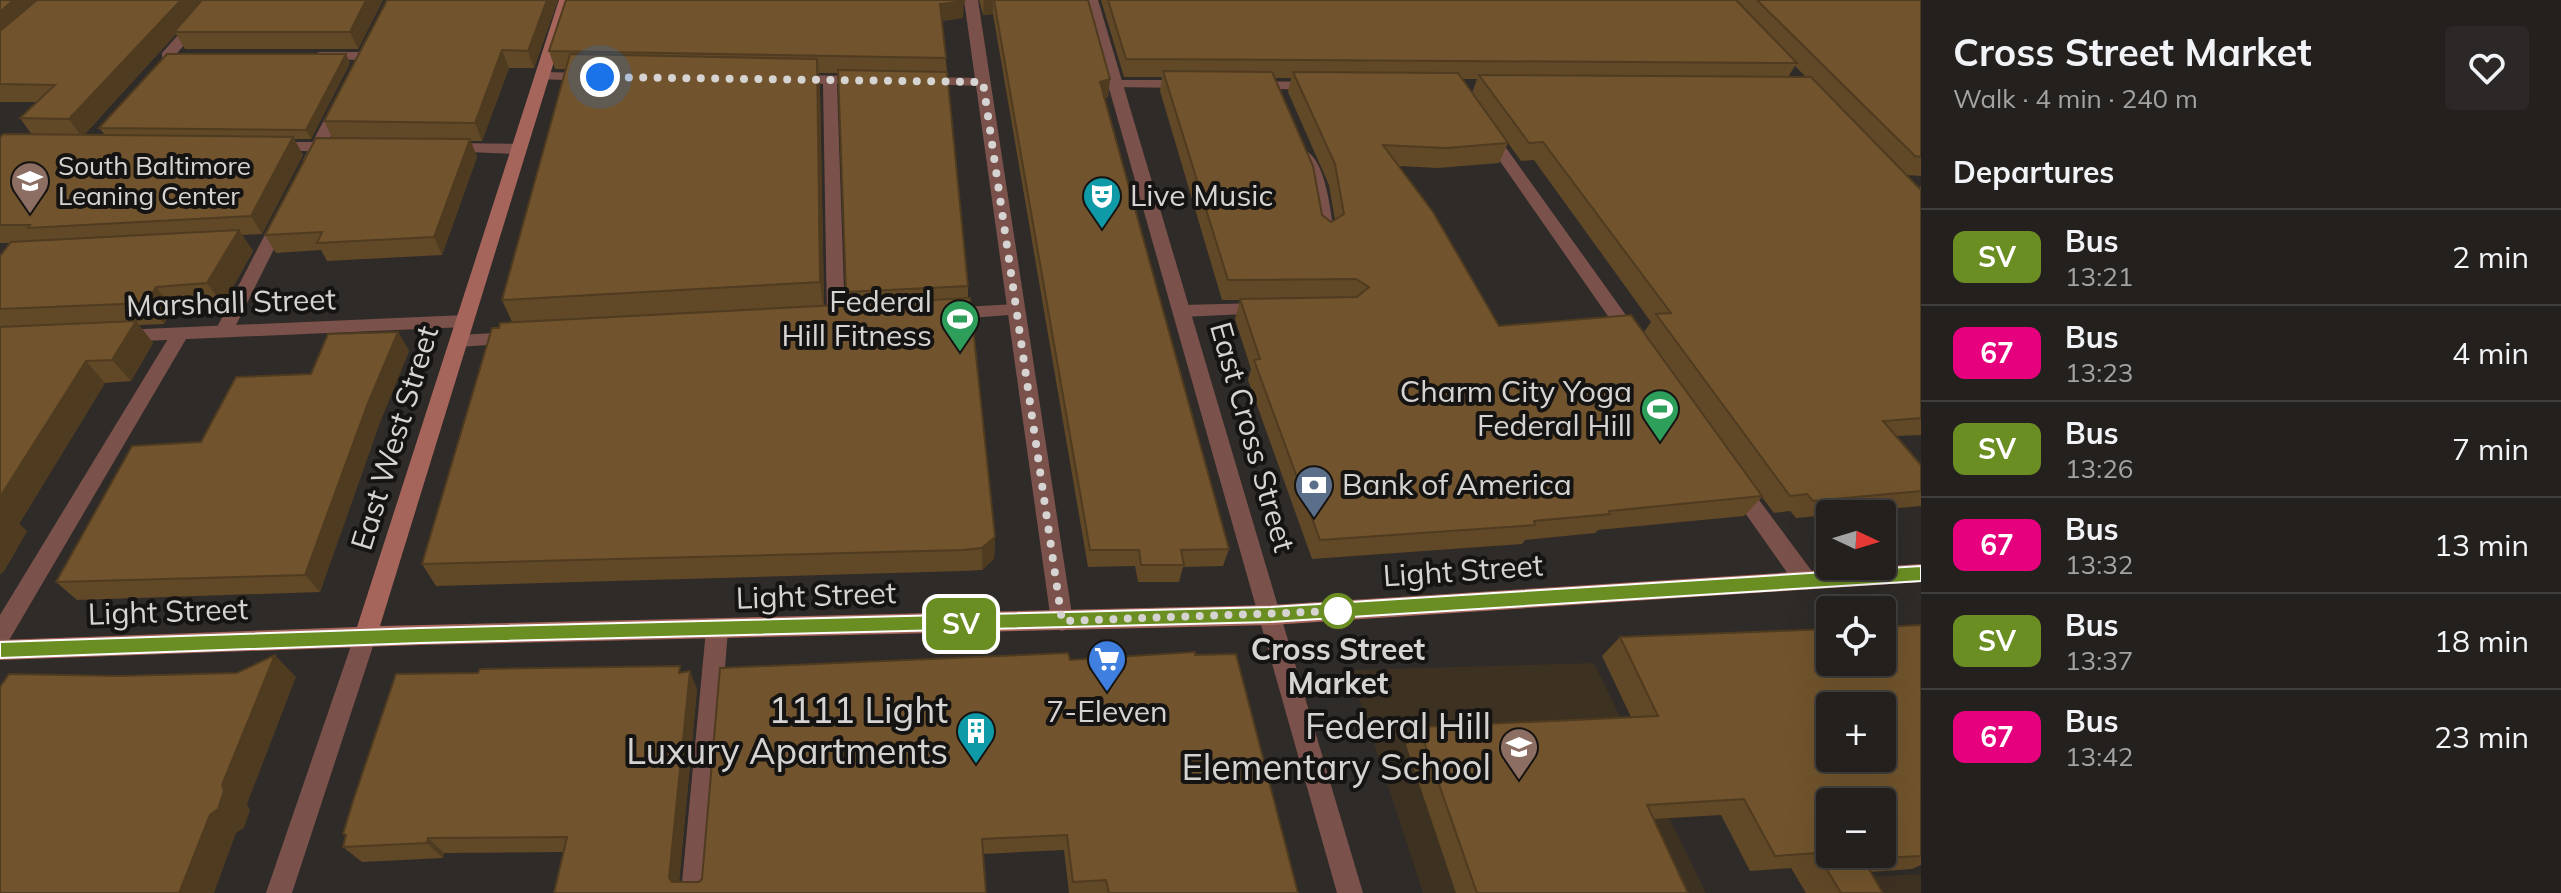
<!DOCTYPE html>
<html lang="en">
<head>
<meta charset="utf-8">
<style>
	:root { --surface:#23201e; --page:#2b2827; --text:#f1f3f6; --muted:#a3a3a4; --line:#403e3c }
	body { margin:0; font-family:Mulish,sans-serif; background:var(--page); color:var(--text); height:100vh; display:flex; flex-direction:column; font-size:30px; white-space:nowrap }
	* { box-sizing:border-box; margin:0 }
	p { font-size:26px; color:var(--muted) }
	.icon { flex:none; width:44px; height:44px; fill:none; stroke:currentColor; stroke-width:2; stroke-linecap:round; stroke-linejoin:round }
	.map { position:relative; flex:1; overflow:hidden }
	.drawer { display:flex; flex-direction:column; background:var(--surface); width:640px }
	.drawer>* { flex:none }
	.badge { padding:0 16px; border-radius:12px; font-size:28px; line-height:52px }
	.needle { width:52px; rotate:94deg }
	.fabs { position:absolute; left:1816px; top:500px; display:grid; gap:16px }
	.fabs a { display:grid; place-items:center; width:80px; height:80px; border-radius:8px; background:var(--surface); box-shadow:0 8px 32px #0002,0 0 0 2px var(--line); font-size:40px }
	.you { position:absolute; width:40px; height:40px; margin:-20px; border:6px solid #fff; border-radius:50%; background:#1a73e8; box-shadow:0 0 0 12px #1a73e833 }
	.map>.badge { position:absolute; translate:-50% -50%; box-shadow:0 0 0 4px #fff }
	h2 { padding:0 32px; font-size:30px; line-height:72px }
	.round { display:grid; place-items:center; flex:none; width:84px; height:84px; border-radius:8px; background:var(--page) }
	.summary { display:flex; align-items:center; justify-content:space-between; height:136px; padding:0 32px }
	h1 { font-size:38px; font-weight:700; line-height:60px }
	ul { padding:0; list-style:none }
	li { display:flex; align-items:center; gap:24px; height:96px; padding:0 32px; border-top:2px solid var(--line) }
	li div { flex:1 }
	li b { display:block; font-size:30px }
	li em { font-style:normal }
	li .badge { min-width:88px; font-weight:700; text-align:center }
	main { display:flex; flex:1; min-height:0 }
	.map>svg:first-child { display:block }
	.education { fill:#3d3122 }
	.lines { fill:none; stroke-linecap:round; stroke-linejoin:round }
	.lane { fill:#7b514b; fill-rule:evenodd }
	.street { fill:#7b514b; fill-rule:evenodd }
	.secondary { fill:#a6655b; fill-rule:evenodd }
	.wall { fill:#614827; fill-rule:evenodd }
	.shaded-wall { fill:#4f3b20 }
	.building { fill:#71542d; stroke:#4f3b20; stroke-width:2; fill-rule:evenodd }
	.line { fill:#6b8e23; stroke:#fff; stroke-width:2 }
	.walk { stroke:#d6d4d2; stroke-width:8; stroke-dasharray:0 14.4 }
	.stop-dot { fill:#fff; stroke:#6b8e23; stroke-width:4 }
	.labels { text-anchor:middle; stroke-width:8; stroke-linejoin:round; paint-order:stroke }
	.far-poi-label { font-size:26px; fill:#d6d4d2; stroke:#161413; text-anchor:start }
	.poi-label { font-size:30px; fill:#d6d4d2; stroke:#161413; text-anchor:start }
	.street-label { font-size:30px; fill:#d6d4d2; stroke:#161413 }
	.stop-label { font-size:30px; font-weight:bold; fill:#d6d4d2; stroke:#161413 }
	.near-poi-label { font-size:36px; fill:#d6d4d2; stroke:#161413; text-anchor:end }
</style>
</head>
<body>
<main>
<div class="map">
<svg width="1921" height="893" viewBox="0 0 1921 893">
	<rect width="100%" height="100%" fill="#2f2b28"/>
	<path class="education" d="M1594,663L1706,893H1423L1350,670Z
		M1921,874V893H1852L1844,878Z"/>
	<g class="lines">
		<path class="lane" d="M209,0H223L172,59H162V53Z
			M319,52H364L371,56L364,60L314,59L312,56Z
			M542,72L590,73L597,77L590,81L537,79V73Z
			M794,75L866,76L873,80L866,84H837L845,320L836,326L827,320L823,84L789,82L787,79Z
			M922,77L983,78L990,82L983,86L917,84L915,81Z
			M1116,80H1188L1195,84L1188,88L1111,87V81Z
			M1252,81L1316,82L1323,86L1316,90L1247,88L1245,85Z
			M340,99L347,103L319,160L311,165L306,163L303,160L333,103Z
			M1304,150C1326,158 1331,214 1334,235L1332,239L1326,240L1318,235L1310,185L1296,155Z
			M282,212L290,217L232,333L229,337H217L214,333L274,217Z
			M1261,303L1267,305L1270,309L1267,313L1182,317L1173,311L1182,305Z
			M1016,304L1022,306L1025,310L1022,314L945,320L936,314L945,308Z
			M180,328L189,334L8,642L0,645V615L174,329Z
			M513,332L522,338L519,343L458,347L449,341L458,335Z
			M717,620L725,623L728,630L707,893H681L706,630L709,623Z"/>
		<path class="street" d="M964,0H978L1073,621L1070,628L1062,631L1054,628L1051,621Z
			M1084,0H1098L1363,893H1337Z
			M1489,129L1494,131L1638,332L1641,337L1638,342H1626L1481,134Z
			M272,142H336L344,147L336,152L267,150L264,147Z
			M448,143L519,144L527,149L519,154L443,151V145Z
			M465,315L474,321L465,327L121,342L112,336L121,330Z
			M1738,479L1745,481L1814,574L1817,581L1814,588L1806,590L1798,588L1731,493L1728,487L1731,481Z
			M365,627L373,630L376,637L292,893H266L354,637L357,630Z"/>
		<path class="secondary" d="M559,0H573L380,626L1271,605L1921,564V582L1271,625L420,645L0,660V640L357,627Z"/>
	</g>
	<path class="wall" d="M0,0H383L358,49H185L176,34L84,135H105L99,128L350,63L311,139H294L303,155L262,234L242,235L253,251L223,305L173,309L164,324L139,325L153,343L131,381L105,383L19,524L27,531L4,571L0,574V256L11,243H0V138L32,135L20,118L37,102H0Z
		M558,0L534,68H509L482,141H470L477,157L442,255L327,261L321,250L276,253L265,235L332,138L324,121Z
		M979,0H1088L1110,79L1108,97L1105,98L1229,549L1223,566L1183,567L1179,582H1138L1135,566L1088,567L993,14L983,15Z
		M1101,0H1921V176L1906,175L1919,188L1921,186V435L1896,436L1921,465V506L1830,514V515L1796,518L1790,511L1774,513L1762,497L1744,516L1598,530L1595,533L1525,540L1522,544L1312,559L1248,380L1251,369L1235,319L1240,300H1222L1160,91L1162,77H1124ZM1795,66L1806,77H1788ZM1274,78H1291L1288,92L1329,185L1335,220L1331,222L1322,215ZM1462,79H1477L1472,93ZM1508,143L1521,161L1534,160L1651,322L1644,332L1499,326L1399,166L1438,168L1499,163Z
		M963,18L942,21L968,286V298L995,537L994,559L982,570L963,571L436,586L422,564L499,328L512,322L502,300L566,69H555L549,51ZM819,73H839L847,305L824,306L820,87Z
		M398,332L409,351L380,422L320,592L77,600L56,582L201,442L311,374Z
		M1921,625V865L1912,869L1870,872L1883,893H1806L1791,868L1750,871L1721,815L1653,819L1688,893H1456L1406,745L1419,727L1631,717L1602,656L1620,637Z
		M1195,655L1298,893H1069L1064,850L983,854L986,893H554L563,852L444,853L443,858L362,862L343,847L346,836L343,834L683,672L697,689L679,882H699L1070,660Z"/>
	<path class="shaded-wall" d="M13,0H44L0,40V12Z
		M181,0H206L174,32L176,34L82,137L69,119Z
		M366,0H383L358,49L350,32Z
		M547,0H558L534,68L528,51Z
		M984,0H993V14L983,15Z
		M964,1L963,18L940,21V4Z
		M502,50L509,68L482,141L475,123Z
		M346,54L350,63L311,139L306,130Z
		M817,59L820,87L824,311L820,282Z
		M1110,79L1108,97L1098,100L1100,82Z
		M293,137L303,155L262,234L251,216Z
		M470,139L477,157L442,255L434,237Z
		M239,230L253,251L223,305L207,283Z
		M156,287L173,309L164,324L147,303Z
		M136,321L153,343L131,381L112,360Z
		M398,332L409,351L380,422L320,592L305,575L368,403Z
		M86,361L105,383L19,524L27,531L4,571L0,574V497Z
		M995,537L994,559L982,570V548Z
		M275,655L296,677L247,804L250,810L244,828L236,833L214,893H179Z
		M690,671L697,689L678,893L669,878Z
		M428,838L444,853L443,858L427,843Z"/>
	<path class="building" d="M0,0H13L0,12Z
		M37,0H181L69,119L20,118L55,85L0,84V31Z
		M202,0H366L350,32H174Z
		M387,0H547L528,51L502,50L475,123L324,121Z
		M566,0H963L964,1L940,4L946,58L549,51Z
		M994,0H1088L1110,79L1100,82L1229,549L1181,550L1184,565H1141L1139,550H1090Z
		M1108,0H1736L1797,63L1126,59Z
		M1757,0H1921V157L1915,156Z
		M167,54H346L306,130L99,128Z
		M570,54L817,59L820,282L502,300Z
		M838,70L947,72L968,286L846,292Z
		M1163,71L1272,72L1313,166L1322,215L1331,222L1344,214L1335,164L1293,72L1458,73L1508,143L1446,148L1383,145L1433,212L1499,326L1631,315L1762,496L1609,511L1610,514L1534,521L1535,525L1320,540L1254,360L1260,359L1240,299L1357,297L1369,287L1356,279L1228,280Z
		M1479,75L1811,77L1921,190V418L1883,421L1921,465V491L1813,501L1807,494L1790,496L1656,314L1671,313L1543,142L1529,143Z
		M3,134L293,137L251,216L28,228L30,225H0V138Z
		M316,138L470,139L434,237L317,243L322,232L265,235Z
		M239,230L207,283L156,287L147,303L0,309V256L11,242Z
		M970,298L995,537L982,548L963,550L422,564L492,328H499L500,323Z
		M136,321L112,360L86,361L0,497V327Z
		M398,332L368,403L305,575L56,582L132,446L201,442L236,377L311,374L328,334Z
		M1921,625V856L1863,859L1883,893H1841L1817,853L1775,856L1744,799L1647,805L1688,893H1477L1419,727L1658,716L1620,637L1830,629V662H1882V627ZM1830,706H1882V758H1830ZM1830,802H1882V854H1830Z
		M1195,652V655L1236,654L1298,893H1109L1106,880L1073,882L1067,835L982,839L986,893H554L567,837L428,838L427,843L343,847L346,835L343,834L354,798L396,674L478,673L480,669L680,666L679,673L690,671L669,878L672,882H699L702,879L720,668L1068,653L1070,660Z
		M275,655L222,785L224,791L218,809L210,815L179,893H0V687L9,674L118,676L237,673Z"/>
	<path class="line" d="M1921,566V581L1271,622L420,643L0,658V642L420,628L1271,607Z"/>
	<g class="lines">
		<path class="walk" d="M600,77L983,82L1062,621L1338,611"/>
	</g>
	<defs>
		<symbol id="school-pin" viewBox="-11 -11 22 30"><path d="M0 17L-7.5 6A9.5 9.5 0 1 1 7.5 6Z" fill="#8d6e63" stroke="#161413"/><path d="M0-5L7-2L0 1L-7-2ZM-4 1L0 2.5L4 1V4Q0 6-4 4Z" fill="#fff"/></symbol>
		<symbol id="theatre-pin" viewBox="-11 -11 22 30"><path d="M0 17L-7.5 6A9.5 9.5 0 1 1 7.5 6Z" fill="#0f9aa8" stroke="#161413"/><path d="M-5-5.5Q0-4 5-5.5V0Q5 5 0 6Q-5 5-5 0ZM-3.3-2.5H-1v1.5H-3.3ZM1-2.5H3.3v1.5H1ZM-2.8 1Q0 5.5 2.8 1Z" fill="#fff"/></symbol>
		<symbol id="stadium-pin" viewBox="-11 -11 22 30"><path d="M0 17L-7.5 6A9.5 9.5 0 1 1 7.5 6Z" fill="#2e9e5b" stroke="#161413"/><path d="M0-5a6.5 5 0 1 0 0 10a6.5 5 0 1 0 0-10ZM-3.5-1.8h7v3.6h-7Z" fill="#fff"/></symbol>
		<symbol id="bank-pin" viewBox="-11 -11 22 30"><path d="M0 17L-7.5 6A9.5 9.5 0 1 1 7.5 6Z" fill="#5c6f8a" stroke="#161413"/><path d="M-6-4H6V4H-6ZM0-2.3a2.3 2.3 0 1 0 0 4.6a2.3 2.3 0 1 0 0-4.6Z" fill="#fff"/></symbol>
		<symbol id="supermarket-pin" viewBox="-11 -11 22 30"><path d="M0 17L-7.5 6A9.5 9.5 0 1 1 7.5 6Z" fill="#3f7fe0" stroke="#161413"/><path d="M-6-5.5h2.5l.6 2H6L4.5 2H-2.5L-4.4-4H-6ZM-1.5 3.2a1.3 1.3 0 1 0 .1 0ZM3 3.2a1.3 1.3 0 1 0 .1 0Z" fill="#fff"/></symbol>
		<symbol id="building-pin" viewBox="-11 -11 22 30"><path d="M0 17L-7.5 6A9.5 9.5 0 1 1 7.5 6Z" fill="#0f9aa8" stroke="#161413"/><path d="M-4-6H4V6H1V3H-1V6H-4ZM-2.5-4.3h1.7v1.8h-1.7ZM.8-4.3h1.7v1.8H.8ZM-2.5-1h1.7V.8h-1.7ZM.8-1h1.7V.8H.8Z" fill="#fff"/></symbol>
	</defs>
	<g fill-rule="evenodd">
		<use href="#school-pin" x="8" y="159" width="44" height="60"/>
		<use href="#theatre-pin" x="1080" y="174" width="44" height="60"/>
		<use href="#stadium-pin" x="938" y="297" width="44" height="60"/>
		<use href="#stadium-pin" x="1638" y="387" width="44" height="60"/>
		<use href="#bank-pin" x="1292" y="463" width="44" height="60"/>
		<use href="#supermarket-pin" x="1085" y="637" width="44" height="60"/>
		<use href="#building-pin" x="954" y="709" width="44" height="60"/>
		<use href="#school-pin" x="1497" y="725" width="44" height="60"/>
	</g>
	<circle class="stop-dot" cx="1338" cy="611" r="16"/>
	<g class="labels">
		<g class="far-poi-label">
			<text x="58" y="175">South Baltimore<tspan x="58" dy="30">Leaning Center</tspan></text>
		</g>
		<g class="poi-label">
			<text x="1130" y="206">Live Music</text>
			<text x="932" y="312" text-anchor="end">Federal<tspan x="932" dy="34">Hill Fitness</tspan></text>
			<text x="1632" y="402" text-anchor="end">Charm City Yoga<tspan x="1632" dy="34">Federal Hill</tspan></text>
			<text x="1342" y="495">Bank of America</text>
			<text x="1107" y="722" text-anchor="middle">7-Eleven</text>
		</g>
		<g class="street-label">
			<text transform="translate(231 303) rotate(-2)" y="10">Marshall Street</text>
			<text transform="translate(1252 437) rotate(74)" y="10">East Cross Street</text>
			<text transform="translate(395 438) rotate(-73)" y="10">East West Street</text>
			<text transform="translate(1463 571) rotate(-4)" y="10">Light Street</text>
			<text transform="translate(816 596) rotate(-2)" y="10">Light Street</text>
			<text transform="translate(168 612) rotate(-2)" y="10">Light Street</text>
		</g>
		<g class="stop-label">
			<text x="1338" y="660">Cross Street<tspan x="1338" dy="34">Market</tspan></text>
		</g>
		<g class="near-poi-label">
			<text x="948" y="723">1111 Light<tspan x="948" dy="41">Luxury Apartments</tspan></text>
			<text x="1491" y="739">Federal Hill<tspan x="1491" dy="41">Elementary School</tspan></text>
		</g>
	</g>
</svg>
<div class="fabs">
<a><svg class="needle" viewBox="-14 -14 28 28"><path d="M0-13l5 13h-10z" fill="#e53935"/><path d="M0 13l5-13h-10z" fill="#a3a3a4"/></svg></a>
<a><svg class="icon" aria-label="locate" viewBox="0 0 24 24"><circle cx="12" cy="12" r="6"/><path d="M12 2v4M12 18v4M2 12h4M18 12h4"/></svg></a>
<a>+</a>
<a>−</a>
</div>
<div class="you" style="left:600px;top:77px"></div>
<b class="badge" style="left:961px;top:624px;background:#6b8e23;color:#fff">SV</b>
</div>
<section class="drawer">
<div class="summary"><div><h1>Cross Street Market</h1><p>Walk · 4 min · 240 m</p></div><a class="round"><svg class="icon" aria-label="heart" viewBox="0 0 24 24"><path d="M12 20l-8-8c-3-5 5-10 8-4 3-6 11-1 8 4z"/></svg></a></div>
<h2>Departures</h2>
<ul>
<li><span class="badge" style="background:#6b8e23;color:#fff">SV</span><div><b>Bus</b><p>13:21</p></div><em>2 min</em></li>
<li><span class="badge" style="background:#e6007e;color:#fff">67</span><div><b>Bus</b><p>13:23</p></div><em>4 min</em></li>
<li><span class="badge" style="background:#6b8e23;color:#fff">SV</span><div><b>Bus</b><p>13:26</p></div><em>7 min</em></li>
<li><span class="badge" style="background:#e6007e;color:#fff">67</span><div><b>Bus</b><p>13:32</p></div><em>13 min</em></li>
<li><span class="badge" style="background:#6b8e23;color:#fff">SV</span><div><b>Bus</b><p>13:37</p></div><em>18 min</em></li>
<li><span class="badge" style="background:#e6007e;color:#fff">67</span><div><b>Bus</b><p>13:42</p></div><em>23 min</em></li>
</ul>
</section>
</main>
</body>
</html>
